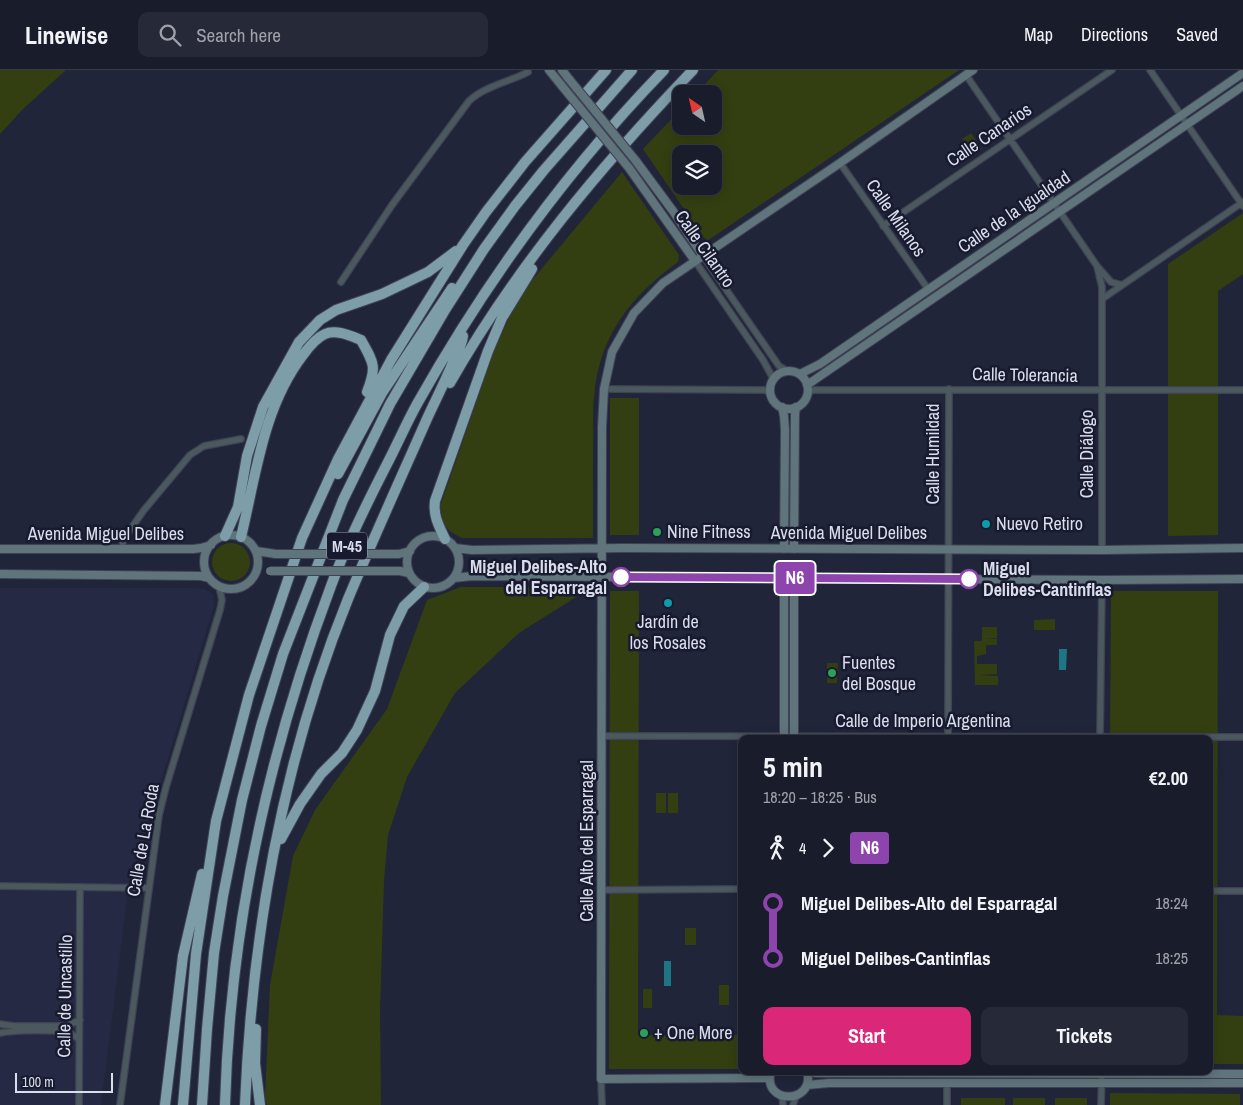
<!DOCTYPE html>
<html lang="en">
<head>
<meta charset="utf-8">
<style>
	:root { --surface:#191c2b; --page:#262937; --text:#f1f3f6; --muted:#9fa1a9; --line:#373a47; --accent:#db2777 }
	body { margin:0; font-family:"Archivo Narrow",sans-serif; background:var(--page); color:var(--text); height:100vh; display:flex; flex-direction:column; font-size:19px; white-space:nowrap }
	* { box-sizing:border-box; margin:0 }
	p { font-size:16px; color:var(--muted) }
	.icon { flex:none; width:28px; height:28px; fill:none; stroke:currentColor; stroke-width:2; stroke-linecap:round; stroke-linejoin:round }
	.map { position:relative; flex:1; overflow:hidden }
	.drawer { position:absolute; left:738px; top:665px; width:475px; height:340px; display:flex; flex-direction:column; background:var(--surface); border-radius:10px; box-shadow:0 2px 12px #0003,0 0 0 1px var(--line) }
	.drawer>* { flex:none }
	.badge { padding:0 10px; border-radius:4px; font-size:18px; line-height:32px }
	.needle { width:32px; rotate:326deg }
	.fabs { position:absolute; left:672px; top:15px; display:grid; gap:10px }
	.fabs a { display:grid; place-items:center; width:50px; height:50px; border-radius:10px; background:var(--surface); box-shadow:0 2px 12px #0003,0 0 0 1px var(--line); font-size:25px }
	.scale { position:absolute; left:15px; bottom:12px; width:98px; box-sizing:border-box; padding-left:5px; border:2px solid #daddeb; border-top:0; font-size:14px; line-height:18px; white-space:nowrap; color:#daddeb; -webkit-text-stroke:4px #181b2f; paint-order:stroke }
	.map>.badge { position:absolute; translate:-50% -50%; box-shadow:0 0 0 2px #fff }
	.legs { display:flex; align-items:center; gap:8px; height:55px; padding:0 25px; font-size:16px }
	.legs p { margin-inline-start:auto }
	.summary { display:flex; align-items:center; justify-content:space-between; height:85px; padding:0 25px }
	h1 { font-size:28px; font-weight:800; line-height:38px }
	.primary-button { display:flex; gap:10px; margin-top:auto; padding:10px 25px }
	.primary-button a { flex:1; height:58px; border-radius:10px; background:var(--accent); color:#fff; font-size:20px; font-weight:800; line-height:58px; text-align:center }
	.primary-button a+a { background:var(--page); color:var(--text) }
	ul { padding:0 25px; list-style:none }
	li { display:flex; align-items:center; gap:18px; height:55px; font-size:19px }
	li i { display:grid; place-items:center; width:8px; height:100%; margin:0 6px; background:currentColor }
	li i::after { content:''; width:12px; height:12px; margin:-6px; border:4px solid; border-radius:50%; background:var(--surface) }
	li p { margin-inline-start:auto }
	li:first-child i { background:linear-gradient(#0000 50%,currentColor 0) }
	li:last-child i { background:linear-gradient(currentColor 50%,#0000 0) }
	header { display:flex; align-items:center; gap:30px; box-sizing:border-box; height:70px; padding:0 25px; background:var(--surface); border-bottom:1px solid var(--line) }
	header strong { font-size:24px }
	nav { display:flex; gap:28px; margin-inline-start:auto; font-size:18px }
	.search { width:350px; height:45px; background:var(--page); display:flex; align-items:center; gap:12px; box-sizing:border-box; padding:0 18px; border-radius:10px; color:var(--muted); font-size:19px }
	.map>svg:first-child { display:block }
	.built { fill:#262944 }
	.green { fill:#333f11; fill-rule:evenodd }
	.water { fill:#1d7683 }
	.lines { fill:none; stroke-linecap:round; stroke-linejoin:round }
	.street-casing { stroke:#3f4255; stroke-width:8 }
	.secondary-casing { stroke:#3f4255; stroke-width:10 }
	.highway-casing { stroke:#3f4255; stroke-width:12 }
	.street { stroke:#4b585d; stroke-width:5.5 }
	.secondary { stroke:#60747b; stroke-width:8 }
	.highway { stroke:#7d9da8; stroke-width:10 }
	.secondary-bridge-casing { stroke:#3f4255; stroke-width:10; stroke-linecap:butt }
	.secondary-bridge { stroke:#60747b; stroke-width:8 }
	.line-1-casing { stroke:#fff; stroke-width:11 }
	.line-1 { stroke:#8e44ad; stroke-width:8 }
	.culture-dot { fill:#0f9aa8; stroke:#181b2f; stroke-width:2 }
	.leisure-dot { fill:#2e9e5b; stroke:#181b2f; stroke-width:2 }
	.stop-1-dot { fill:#fff; stroke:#8e44ad; stroke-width:2.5 }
	.labels { text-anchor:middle; stroke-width:5; stroke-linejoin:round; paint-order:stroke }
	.shield { fill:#181b2f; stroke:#a0a3b3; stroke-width:1 }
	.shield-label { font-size:16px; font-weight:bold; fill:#daddeb }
	.street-label { font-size:18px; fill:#daddeb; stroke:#181b2f }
	.poi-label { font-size:18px; fill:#daddeb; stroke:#181b2f; text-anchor:start }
	.stop-label { font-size:18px; font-weight:bold; fill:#daddeb; stroke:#181b2f; text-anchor:end }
</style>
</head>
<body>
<header>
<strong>Linewise</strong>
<div class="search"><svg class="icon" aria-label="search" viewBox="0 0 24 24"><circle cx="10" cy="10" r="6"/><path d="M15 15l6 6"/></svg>Search here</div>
<nav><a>Map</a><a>Directions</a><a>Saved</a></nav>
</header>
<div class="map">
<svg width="1243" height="1035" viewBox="0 0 1243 1035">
	<rect width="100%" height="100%" fill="#212539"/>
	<path class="built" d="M0,518H194L205,519L213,525L214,535L144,768L141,804L130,805L101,1035H0Z"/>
	<path class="green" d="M0,0H66L23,39L0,64Z
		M718,0H959L707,171L699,161L643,79L681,39V56H714V24H696ZM681,84H714V116H681Z
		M971,63L982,79L973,85L962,69Z
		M622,102L679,185L678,192C630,227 599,266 594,327C592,343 594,360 593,376C593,407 593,438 593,468H462C444,459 441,454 441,434L494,281L519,226Z
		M1243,143V204L1218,221V465L1168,466V194Z
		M610,328H639V465H610Z
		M212 492a19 19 0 1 1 38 0a19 19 0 1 1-38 0Z
		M461,517H592L519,563L455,623L407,707L388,765L384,811L380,941L381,1035H267L265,1028L270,915L293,786L315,740L387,639L427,530Z
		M610,521H639L638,965H741V999H609Z
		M1111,521H1218L1217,945L1243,946V994H1209V669H1110Z
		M1055,549V560H1034V550Z
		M982,557H997V568L985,569H997V575H986V584L977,586V594H997V604L979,605L998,606V615H975L974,571H982Z
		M827,593H838L837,613H827Z
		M656,723H666V743H656Z
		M668,723H678V743H668Z
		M685,858H696V875H685Z
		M719,915H729V935H719Z
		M643,919H652V938H643Z
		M1110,1023L1240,1024V1035H1110Z
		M961,1028H1005V1035H961Z
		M1013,1028H1045V1035H1013Z
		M1055,1028H1087V1035H1055Z"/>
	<path class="water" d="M1059,579H1067L1066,600H1059Z
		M664,891H671V916H664Z"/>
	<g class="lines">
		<defs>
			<path id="street" d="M1150,0L1243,136
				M966,5L1097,196L1111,212L1122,215
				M840,93L928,219
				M883,156L1112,0
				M703,186L779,296L787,301
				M695,191L763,290L774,310
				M1097,196L1102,217V480
				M341,212L392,135L469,31C485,16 509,12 528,2
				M1102,229L1243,132
				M604,319L764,320L771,322
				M808,322L814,320H1243
				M122,479L123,470L144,440L190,385L204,376L241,369
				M602,666L1243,667
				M948,667L949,319
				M1100,669L1102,510
				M0,816L148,818
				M601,820L741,819
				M1209,821H1243
				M0,954L14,956H66L80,950
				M0,963C14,960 50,960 65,962C71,963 75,966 79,969
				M601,1009L602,1035
				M947,1013V1035
				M782,1026L783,1035
				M79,1035L80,817
				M120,1035L159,745L166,717L220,540L222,530L219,516
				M793,1035L796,1026
				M1101,1035L1102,1001"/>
			<path id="secondary" d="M549,0L562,16
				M562,0L569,9
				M636,91L673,141L703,186
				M629,98L695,191
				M770 320a19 19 0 1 1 38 0a19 19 0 1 1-38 0Z
				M800,304L820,294L1243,3
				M807,315L1243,16
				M782,337L784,346L785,360L784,479
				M204 492a27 27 0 1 1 54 0a27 27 0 1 1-54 0Z
				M407 492a26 26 0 1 1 52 0a26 26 0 1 1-52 0Z
				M455,478L472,480L622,478L1102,480L1243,478
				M0,479H193L201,478L211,475
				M794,479L795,345L796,337
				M256,481L276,484
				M389,484H399L410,481
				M382,501H400L409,503
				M0,504L201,506L209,508
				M454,508L472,506L1102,510L1243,509
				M784,508V669
				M794,669V508
				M771,1001C761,1035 816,1035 807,1001
				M808,1001L815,1003H829L1243,1004
				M769,1008L601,1009L602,357L604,319L612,282L634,243L663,213L840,93L973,0
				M807,1015L829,1013H1243"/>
			<path id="highway" d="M450,313C517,196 600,97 693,0
				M338,404L382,323L452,218
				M225,466L238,437L247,386L263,337L299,272L320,250L336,240L382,224L428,202L456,181
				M241,467C256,405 263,337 303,285C308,278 316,268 325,264C336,259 351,266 361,270C374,293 377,297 367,322
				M445,469C439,456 433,446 435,431L488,281L502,248L532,199
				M281,769L300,734L321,704L342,683L357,660L375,621L390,565L404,536L424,517
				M256,959L255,993L260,1035
				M165,1035L183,886L202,804
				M183,1035L196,884L216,751L249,625L302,468L338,389L391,290L463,175L486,142L525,92L606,0
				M202,1035L207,959L214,883L223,826L242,730L261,656L283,584L343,430L390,334L445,240L484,179L515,136L544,100L632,0
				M225,1035C230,857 268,683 331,516C346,475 366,435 386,396C397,375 406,354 417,334C485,213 567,100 664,0
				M245,1035C252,864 283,689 348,529C373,469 400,410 426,351C435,331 445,312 453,292C457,283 462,275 463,266"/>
		</defs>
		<use href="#street" class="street-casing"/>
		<use href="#secondary" class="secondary-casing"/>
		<use href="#highway" class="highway-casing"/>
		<use href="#street" class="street"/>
		<use href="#secondary" class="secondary"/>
		<use href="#highway" class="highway"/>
		<defs>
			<path id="secondary-bridge" d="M569,9L636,91
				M562,16L629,98
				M276,484H389
				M270,501H382"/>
		</defs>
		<use href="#secondary-bridge" class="secondary-bridge-casing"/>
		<use href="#secondary-bridge" class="secondary-bridge"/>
	</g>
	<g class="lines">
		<defs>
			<path id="line-1" d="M621,507L969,509"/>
		</defs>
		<use href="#line-1" class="line-1-casing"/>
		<use href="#line-1" class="line-1"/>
	</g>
	<g class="culture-dot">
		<circle cx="986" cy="454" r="5"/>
		<circle cx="668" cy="533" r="5"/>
	</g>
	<g class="leisure-dot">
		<circle cx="657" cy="462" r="5"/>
		<circle cx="832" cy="603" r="5"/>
		<circle cx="644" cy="963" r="5"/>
	</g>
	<g class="stop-1-dot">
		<circle cx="621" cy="507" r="9"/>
		<circle cx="969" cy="509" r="9"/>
	</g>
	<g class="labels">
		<rect class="shield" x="327" y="462.5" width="40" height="27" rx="4"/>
		<g class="shield-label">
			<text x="347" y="482">M-45</text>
		</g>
		<g class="street-label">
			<text transform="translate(989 65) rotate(-34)" y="6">Calle Canarios</text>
			<text transform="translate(1014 142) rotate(-34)" y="6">Calle de la Igualdad</text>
			<text transform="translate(896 148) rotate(55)" y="6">Calle Milanos</text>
			<text transform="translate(705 179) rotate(55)" y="6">Calle Cilantro</text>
			<text transform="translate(1025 305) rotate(1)" y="6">Calle Tolerancia</text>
			<text transform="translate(933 384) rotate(-90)" y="6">Calle Humildad</text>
			<text transform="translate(1087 384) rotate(-90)" y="6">Calle Diálogo</text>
			<text x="849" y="469">Avenida Miguel Delibes</text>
			<text x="106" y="470">Avenida Miguel Delibes</text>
			<text x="923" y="657">Calle de Imperio Argentina</text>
			<text transform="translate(143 770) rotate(-80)" y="6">Calle de La Roda</text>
			<text transform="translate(587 771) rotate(-90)" y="6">Calle Alto del Esparragal</text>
			<text transform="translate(65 926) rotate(-89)" y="6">Calle de Uncastillo</text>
		</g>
		<g class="poi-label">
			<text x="996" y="460">Nuevo Retiro</text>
			<text x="667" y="468">Nine Fitness</text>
			<text x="668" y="558" text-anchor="middle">Jardín de<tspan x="668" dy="21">los Rosales</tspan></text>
			<text x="842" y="599">Fuentes<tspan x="842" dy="21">del Bosque</tspan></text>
			<text x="654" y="969">+ One More</text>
		</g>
		<g class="stop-label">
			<text x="607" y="503">Miguel Delibes-Alto<tspan x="607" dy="21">del Esparragal</tspan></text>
			<text x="983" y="505" text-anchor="start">Miguel<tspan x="983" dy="21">Delibes-Cantinflas</tspan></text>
		</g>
	</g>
</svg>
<div class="fabs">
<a><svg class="needle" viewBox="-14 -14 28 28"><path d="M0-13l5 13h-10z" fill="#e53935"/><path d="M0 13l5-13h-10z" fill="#9fa1a9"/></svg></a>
<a><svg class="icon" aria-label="layers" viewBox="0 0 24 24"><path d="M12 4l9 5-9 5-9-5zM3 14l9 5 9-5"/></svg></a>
</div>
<div class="scale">100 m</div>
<b class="badge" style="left:795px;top:508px;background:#8e44ad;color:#fff">N6</b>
<section class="drawer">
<div class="summary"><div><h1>5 min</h1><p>18:20 – 18:25 · Bus</p></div><b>€2.00</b></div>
<div class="legs"><svg class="icon" aria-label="walk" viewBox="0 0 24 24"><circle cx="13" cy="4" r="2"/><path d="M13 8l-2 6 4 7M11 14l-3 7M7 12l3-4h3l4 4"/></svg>4<svg class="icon" aria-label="forward" viewBox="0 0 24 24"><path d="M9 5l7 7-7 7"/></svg><b class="badge" style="background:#8e44ad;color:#fff">N6</b></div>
<ul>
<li><i style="color:#8e44ad"></i><b>Miguel Delibes-Alto del Esparragal</b><p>18:24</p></li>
<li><i style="color:#8e44ad"></i><b>Miguel Delibes-Cantinflas</b><p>18:25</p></li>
</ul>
<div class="primary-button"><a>Start</a><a>Tickets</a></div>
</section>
</div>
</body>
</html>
